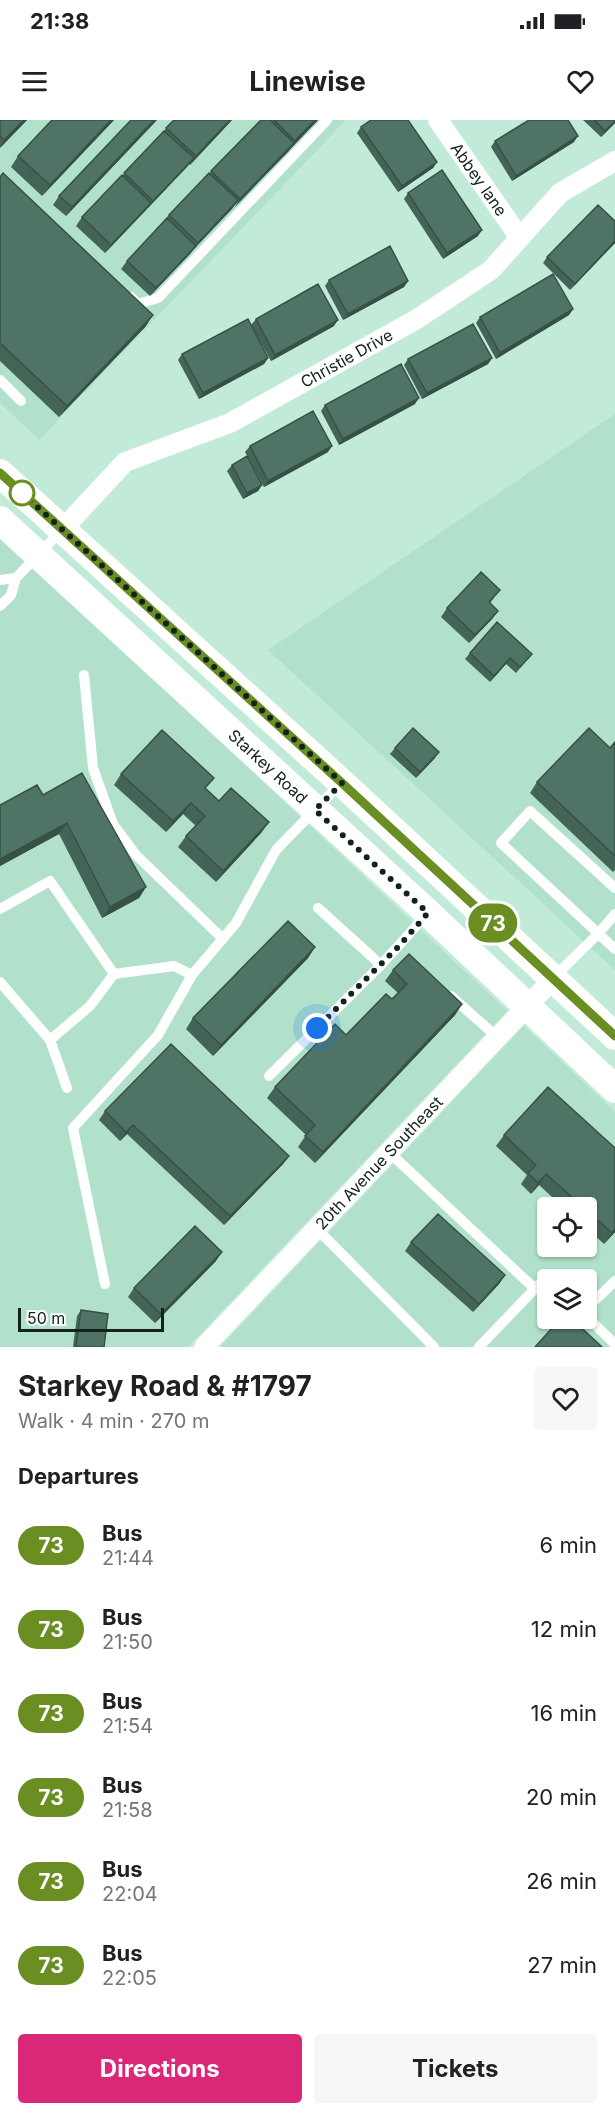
<!DOCTYPE html>
<html lang="en">
<head>
<meta charset="utf-8">
<style>
	:root { --surface:#fff; --page:#f6f6f6; --text:#202124; --muted:#757577; --accent:#db2777 }
	body { margin:0; font-family:Inter,sans-serif; background:var(--page); color:var(--text); height:100vh; display:flex; flex-direction:column; font-size:22px; white-space:nowrap }
	* { box-sizing:border-box; margin:0 }
	p { font-size:20px; color:var(--muted) }
	.icon { flex:none; width:33px; height:33px; fill:none; stroke:currentColor; stroke-width:2; stroke-linecap:round; stroke-linejoin:round }
	.map { position:relative; height:1227px; overflow:hidden }
	.side { display:flex; flex-direction:column; background:var(--surface); flex:1 }
	.side>* { flex:none }
	.badge { padding:0 12px; border-radius:20px; font-size:21px; line-height:39px }
	.fabs { position:absolute; left:537px; top:1077px; display:grid; gap:12px }
	.fabs a { display:grid; place-items:center; width:60px; height:60px; border-radius:6px; background:var(--surface); box-shadow:0 2px 4px #0004; font-size:30px }
	.scale { position:absolute; left:18px; bottom:15px; width:146px; box-sizing:border-box; padding-left:6px; border:3px solid #13221c; border-top:0; font-size:16px; line-height:21px; white-space:nowrap; color:#13221c; -webkit-text-stroke:4px #fff; paint-order:stroke }
	.you { position:absolute; width:30px; height:30px; margin:-15px; border:4px solid #fff; border-radius:50%; background:#1a73e8; box-shadow:0 0 0 9px #1a73e833 }
	.map>.badge { position:absolute; translate:-50% -50%; box-shadow:0 0 0 3px #fff }
	h2 { padding:0 18px; font-size:22px; line-height:54px }
	.round { display:grid; place-items:center; flex:none; width:63px; height:63px; border-radius:6px; background:var(--page) }
	.summary { display:flex; align-items:center; justify-content:space-between; height:102px; padding:0 18px }
	h1 { font-size:28px; font-weight:700; line-height:45px }
	.cta { display:flex; gap:12px; margin-top:auto; padding:12px 18px }
	.cta a { flex:1; height:69px; border-radius:6px; background:var(--accent); color:#fff; font-size:24px; font-weight:700; line-height:69px; text-align:center }
	.cta a+a { background:var(--page); color:var(--text) }
	ul { padding:0; list-style:none }
	li { display:flex; align-items:center; gap:18px; height:84px; padding:0 18px }
	li div { flex:1 }
	li b { display:block; font-size:22px }
	li em { font-style:normal }
	li .badge { min-width:66px; font-weight:700; text-align:center }
	.status { display:flex; justify-content:space-between; align-items:center; height:42px; padding:0 30px; background:var(--surface); direction:ltr }
	.status svg { height:16px; fill:currentColor }
	header { display:flex; justify-content:space-between; align-items:center; height:78px; padding:0 18px; background:var(--surface); font-size:27px; font-weight:700 }
	.map>svg:first-child { display:block }
	.built { fill:#b1e1cb; fill-rule:evenodd }
	.lines { fill:none; stroke-linecap:round; stroke-linejoin:round }
	.service { stroke:#fff; stroke-width:10 }
	.minor { stroke:#fff; stroke-width:20 }
	.secondary { stroke:#fff; stroke-width:28 }
	.wall { fill:#446457 }
	.shaded-wall { fill:#375147 }
	.building { fill:#4f7465; stroke:#375147; stroke-width:1.5 }
	.line-casing { stroke:#fff; stroke-width:14 }
	.line { stroke:#6b8e23; stroke-width:9 }
	.walk { stroke:#13221c; stroke-width:6; stroke-dasharray:0 10.8 }
	.stop-dot { fill:#fff; stroke:#6b8e23; stroke-width:3 }
	.labels { text-anchor:middle; stroke-width:4.5; stroke-linejoin:round; paint-order:stroke }
	.street-label { font-size:16px; fill:#13221c; stroke:#fff }
</style>
</head>
<body>
<div class="status"><b>21:38</b><svg viewBox="0 0 49 12"><path d="M0 12V9h3v3zM5 12V6h3v6zM10 12V3h3v9zM15 12V0h3v12zM26 1h20v11H26zM47 4h2v5h-2z"/></svg></div>
<header><svg class="icon" aria-label="menu" viewBox="0 0 24 24"><path d="M4 6h16M4 12h16M4 18h16"/></svg>Linewise<svg class="icon" aria-label="heart" viewBox="0 0 24 24"><path d="M12 20l-8-8c-3-5 5-10 8-4 3-6 11-1 8 4z"/></svg></header>
<div class="map">
<svg width="615" height="1227" viewBox="0 0 615 1227">
	<rect width="100%" height="100%" fill="#c2ead8"/>
	<path class="built" d="M0,0H346L39,320L0,283Z
		M615,294V850L268,530Z
		M0,415L507,891L188,1227H0Z
		M524,906L615,992V1227H220ZM548,1088H586V1126H548ZM548,1160H586V1198H548Z"/>
	<g class="lines">
		<path class="service" d="M131,177L138,184L158,178L327,0
			M0,260L21,281
			M0,460L16,458
			M0,486L11,475L16,458L61,411
			M84,555L93,648L113,704L136,735L223,819
			M615,768L530,691L501,723L615,829
			M318,788L381,845L428,793
			M0,789L50,761L114,854L174,846L192,855L236,803L276,730L341,663
			M553,858L598,814L615,794
			M0,862L50,920L67,968
			M451,876L497,917
			M50,920L90,886L114,854
			M269,956L381,845
			M390,1033L534,1168
			M317,1109L434,1227
			M105,1164L73,1008L158,915L192,855
			M586,1189L615,1161
			M586,1196L615,1224
			M479,1227L547,1156L551,1160"/>
		<g class="minor">
			<path id="s1" d="M438,0L520,118"/>
			<path id="s2" d="M62,410L125,342L230,303L417,199L491,150L560,73L615,41"/>
			<path id="s3" d="M204,1227L553,859"/>
		</g>
		<g class="secondary">
			<path d="M0,353L342,663L615,916"/>
			<path id="s4" d="M0,400L428,793L615,969"/>
		</g>
	</g>
	<path class="wall" d="M0,0H27L0,28Z
		M114,0L42,76L11,47L18,36Z
		M157,0L66,96L53,85L59,76Z
		M174,0H232L190,45L189,44L147,89L105,133L76,106L82,97L122,56Z
		M261,0H318L292,27L288,32L233,87L150,176L121,149L127,141L169,95Z
		M583,0H615V3L601,17Z
		M361,7L437,42L433,48L398,72L357,13Z
		M495,21L574,22L512,61L491,27Z
		M0,57L146,206L59,297L0,241Z
		M408,73L478,116L443,139L404,79Z
		M615,101V123L570,170L543,143L547,137Z
		M329,160L408,161L404,167L343,200L325,166Z
		M573,189L569,195L496,239L476,203L480,197Z
		M256,199L334,206L271,241L251,205Z
		M182,234L268,238L264,244L199,279L178,240Z
		M492,238L488,244L422,279L404,245L408,239Z
		M415,284L339,325L321,291L325,285Z
		M250,326L328,332L264,367L245,332Z
		M232,345L262,365L258,371L243,379L227,351Z
		M494,478L490,483L498,491L492,499L469,523L441,497L447,488Z
		M470,533L532,534L516,553L506,544L490,562L465,539Z
		M615,622V750L613,752L530,673L537,662L610,628Z
		M395,628L435,638L416,658L390,634Z
		M121,654L206,669L219,681L269,702L261,713L216,762L178,727L186,716L196,706L183,694L166,712L114,665Z
		M43,675L146,767L139,778L102,798L59,714L0,746V685Z
		M315,827L308,838L213,936L186,909L193,898Z
		M393,850L462,884L455,895L315,1043L298,1027L306,1015L267,978L275,967L346,915L392,879L398,873L385,861Z
		M105,991L289,1036L283,1044L224,1105L127,1014L120,1021L99,1000Z
		M504,1015L615,1112L604,1124L591,1112L586,1116V1088H564L539,1065L531,1074L521,1064L527,1055L496,1026Z
		M411,1122L505,1155L499,1164L473,1192L405,1131Z
		M216,1141L155,1203L128,1177L134,1168Z
		M81,1190L104,1227H73L77,1196Z"/>
	<path class="shaded-wall" d="M24,0H27L0,28L4,20Z
		M111,0H114L42,76L50,65Z
		M154,0H157L66,96L72,87Z
		M230,0H232L190,45L196,36Z
		M315,0H318L234,88L240,79Z
		M615,1V3L601,17L605,11Z
		M578,16L574,22L512,61L516,56Z
		M194,38L187,47L147,89L153,81Z
		M437,42L433,48L398,72L402,66Z
		M238,80L232,89L192,131L198,123Z
		M151,83L145,91L105,133L111,125Z
		M482,110L478,116L443,139L447,133Z
		M615,121V123L570,170L575,164Z
		M196,126L190,134L150,176L156,168Z
		M408,161L404,167L343,200L348,194Z
		M573,189L569,195L496,239L500,233Z
		M153,195L146,206L59,297L67,286Z
		M338,200L334,206L271,241L275,235Z
		M268,238L264,244L199,279L203,273Z
		M492,238L488,244L422,279L427,273Z
		M419,278L415,284L339,325L343,319Z
		M332,326L328,332L264,367L268,361Z
		M262,365L258,371L243,379L247,373Z
		M498,491L492,499L469,523L475,515Z
		M510,538L506,544L490,562L494,556Z
		M439,632L435,638L416,658L420,652Z
		M191,683L183,694L166,712L173,701Z
		M269,702L261,713L216,762L223,751Z
		M67,703L59,714L0,746V739Z
		M146,767L139,778L102,798L110,787Z
		M315,827L308,838L213,936L221,925Z
		M462,884L455,895L315,1043L323,1032Z
		M133,1005L127,1014L120,1021L126,1012Z
		M289,1036L283,1044L224,1105L230,1096Z
		M546,1054L539,1065L531,1074L538,1063Z
		M615,1109V1112L604,1124L612,1113Z
		M222,1132L216,1141L155,1203L161,1194Z
		M505,1155L499,1164L473,1192L479,1184Z"/>
	<path class="building" d="M0,0H24L4,20L0,16Z
		M52,0H111L50,65L18,36Z
		M131,0H154L72,87L59,76Z
		M174,0H230L196,36L166,8Z
		M261,0H270L294,23L240,79L211,51Z
		M274,0H315L295,21Z
		M371,0H408L437,42L402,66L361,7Z
		M529,0H568L578,16L516,56L495,21Z
		M594,0H615V1L605,11Z
		M164,11L194,38L153,81L124,53Z
		M442,50L482,110L447,133L408,73Z
		M3,53L153,195L67,286L0,223V57Z
		M209,53L238,80L198,123L169,95Z
		M122,55L151,83L111,125L82,97Z
		M598,85L615,101V121L575,164L547,137Z
		M167,98L196,126L156,168L127,141Z
		M390,126L408,161L348,194L329,160Z
		M553,154L573,189L500,233L480,197Z
		M318,164L338,200L275,235L256,199Z
		M248,199L268,238L203,273L182,234Z
		M473,204L492,238L427,273L408,239Z
		M401,244L419,278L343,319L325,285Z
		M313,291L332,326L268,361L250,326Z
		M247,336L262,365L247,373L232,345Z
		M481,452L500,470L489,482L498,491L475,515L447,488Z
		M497,502L532,534L520,547L510,538L494,556L470,533Z
		M413,608L439,632L420,652L395,628Z
		M589,608L610,628L615,622V736L537,662Z
		M162,610L214,658L205,668L219,681L231,668L269,702L223,751L186,716L205,696L191,683L173,701L121,654Z
		M82,653L146,767L110,787L67,703L0,739V685L37,665L43,675Z
		M288,801L315,827L221,925L193,898Z
		M409,834L462,884L323,1032L305,1016L315,1005L275,967L335,904L346,915L386,874L392,879L407,864L393,850Z
		M171,924L289,1036L230,1096L133,1005L126,1012L105,991Z
		M548,967L615,1028V1109L612,1113L599,1101L594,1105L586,1098V1088H569L567,1086L574,1079L546,1054L538,1063L528,1053L536,1045L504,1015Z
		M438,1094L505,1155L479,1184L411,1122Z
		M195,1106L222,1132L161,1194L134,1168Z
		M81,1190L108,1194L104,1227H84L76,1226Z
		M561,1198H571L602,1227H535Z"/>
	<g class="lines">
		<defs>
			<path id="line" d="M0,353L342,663L615,916"/>
		</defs>
		<use href="#line" class="line-casing"/>
		<use href="#line" class="line"/>
		<path class="walk" d="M22,373L342,663L315,690L428,793L398,827L317,908"/>
	</g>
	<circle class="stop-dot" cx="22" cy="373" r="12"/>
	<g class="labels">
		<g class="street-label">
			<text dy="6" stroke="none"><textPath href="#s1" startOffset="72">Abbey lane</textPath></text>
			<text dy="6" stroke="none"><textPath href="#s2" startOffset="338">Christie Drive</textPath></text>
			<text dy="6" stroke="none"><textPath href="#s4" startOffset="364">Starkey Road</textPath></text>
			<text dy="6" stroke="none"><textPath href="#s3" startOffset="254">20th Avenue Southeast</textPath></text>
		</g>
	</g>
</svg>
<div class="fabs">
<a><svg class="icon" aria-label="locate" viewBox="0 0 24 24"><circle cx="12" cy="12" r="6"/><path d="M12 2v4M12 18v4M2 12h4M18 12h4"/></svg></a>
<a><svg class="icon" aria-label="layers" viewBox="0 0 24 24"><path d="M12 4l9 5-9 5-9-5zM3 14l9 5 9-5"/></svg></a>
</div>
<div class="scale">50 m</div>
<div class="you" style="left:317px;top:908px"></div>
<b class="badge" style="left:493px;top:803px;background:#6b8e23;color:#fff">73</b>
</div>
<section class="side">
<div class="summary"><div><h1>Starkey Road &amp; #1797</h1><p>Walk · 4 min · 270 m</p></div><a class="round"><svg class="icon" aria-label="heart" viewBox="0 0 24 24"><path d="M12 20l-8-8c-3-5 5-10 8-4 3-6 11-1 8 4z"/></svg></a></div>
<h2>Departures</h2>
<ul>
<li><span class="badge" style="background:#6b8e23;color:#fff">73</span><div><b>Bus</b><p>21:44</p></div><em>6 min</em></li>
<li><span class="badge" style="background:#6b8e23;color:#fff">73</span><div><b>Bus</b><p>21:50</p></div><em>12 min</em></li>
<li><span class="badge" style="background:#6b8e23;color:#fff">73</span><div><b>Bus</b><p>21:54</p></div><em>16 min</em></li>
<li><span class="badge" style="background:#6b8e23;color:#fff">73</span><div><b>Bus</b><p>21:58</p></div><em>20 min</em></li>
<li><span class="badge" style="background:#6b8e23;color:#fff">73</span><div><b>Bus</b><p>22:04</p></div><em>26 min</em></li>
<li><span class="badge" style="background:#6b8e23;color:#fff">73</span><div><b>Bus</b><p>22:05</p></div><em>27 min</em></li>
</ul>
<div class="cta"><a>Directions</a><a>Tickets</a></div>
</section>
</body>
</html>
